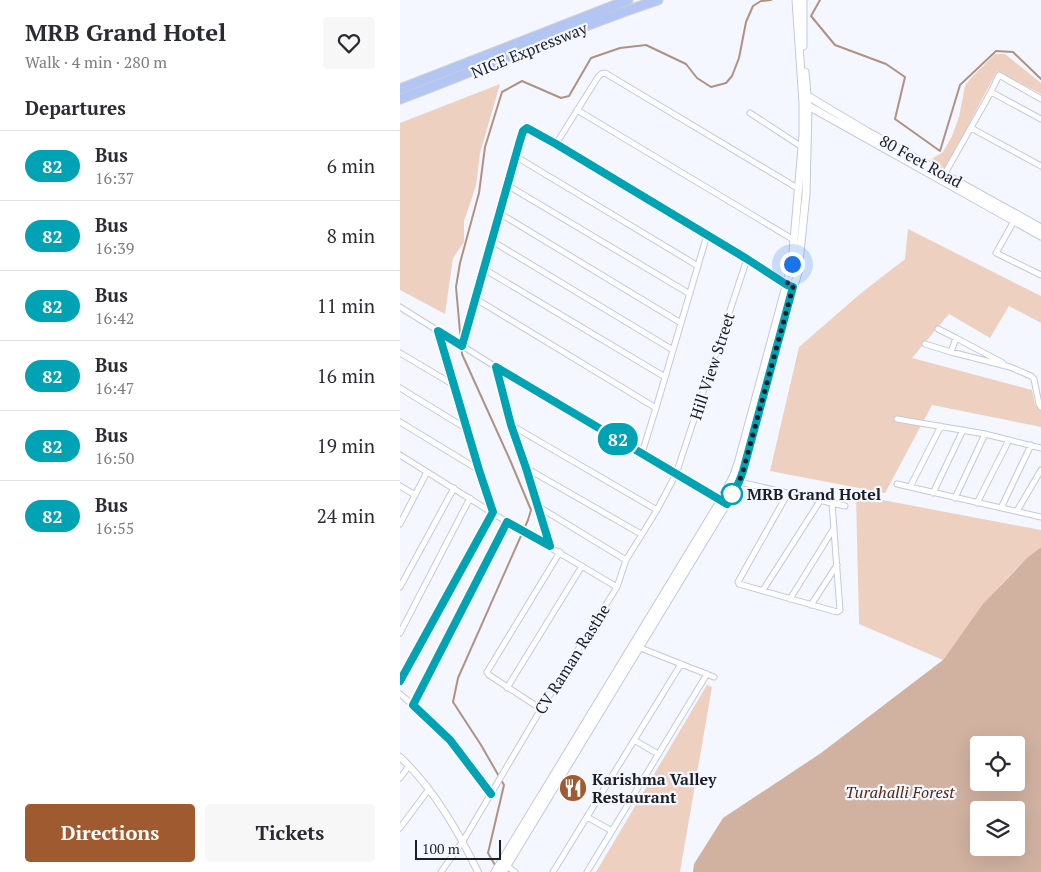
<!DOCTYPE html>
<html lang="en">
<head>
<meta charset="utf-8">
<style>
	:root { --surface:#fff; --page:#f7f7f7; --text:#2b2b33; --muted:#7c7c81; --line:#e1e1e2; --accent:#a05a2f }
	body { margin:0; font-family:"PT Serif",serif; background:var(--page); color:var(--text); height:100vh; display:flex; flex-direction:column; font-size:19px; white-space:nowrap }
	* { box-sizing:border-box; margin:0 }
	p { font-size:16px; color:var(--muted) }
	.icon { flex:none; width:28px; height:28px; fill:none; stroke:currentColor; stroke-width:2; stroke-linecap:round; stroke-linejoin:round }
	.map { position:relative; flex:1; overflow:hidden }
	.drawer { display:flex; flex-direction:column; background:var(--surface); width:400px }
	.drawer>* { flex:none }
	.badge { padding:0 10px; border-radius:16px; font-size:18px; line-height:32px }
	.tools { position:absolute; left:570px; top:736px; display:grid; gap:10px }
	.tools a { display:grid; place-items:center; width:55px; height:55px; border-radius:5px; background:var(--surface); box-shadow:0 5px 20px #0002; font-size:25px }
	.scale { position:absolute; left:15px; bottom:12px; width:86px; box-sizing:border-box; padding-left:5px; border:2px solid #1b1e24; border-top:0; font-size:14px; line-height:18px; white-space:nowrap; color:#1b1e24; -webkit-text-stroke:4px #f4f7ff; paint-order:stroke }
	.you { position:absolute; width:25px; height:25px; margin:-12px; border:4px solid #fff; border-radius:50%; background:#1a73e8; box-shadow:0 0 0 8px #1a73e833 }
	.map>.badge { position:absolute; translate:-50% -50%; box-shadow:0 0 0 2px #fff }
	h2 { padding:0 25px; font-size:19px; line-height:45px }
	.round { display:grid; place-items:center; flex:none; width:52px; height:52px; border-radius:5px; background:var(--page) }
	.overview { display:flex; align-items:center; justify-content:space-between; height:85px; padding:0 25px }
	h1 { font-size:24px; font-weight:700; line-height:38px }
	.primary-button { display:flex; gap:10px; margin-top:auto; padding:10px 25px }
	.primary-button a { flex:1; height:58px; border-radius:5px; background:var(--accent); color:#fff; font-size:20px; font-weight:700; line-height:58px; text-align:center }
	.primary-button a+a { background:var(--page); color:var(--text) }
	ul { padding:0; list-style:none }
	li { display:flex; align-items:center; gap:15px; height:70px; padding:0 25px; border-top:1px solid var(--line) }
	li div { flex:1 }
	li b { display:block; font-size:19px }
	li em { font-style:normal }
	li .badge { min-width:55px; font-weight:700; text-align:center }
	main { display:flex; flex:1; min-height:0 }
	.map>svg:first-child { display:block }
	.green { fill:#edd0c0 }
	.forest { fill:#d1b2a1; fill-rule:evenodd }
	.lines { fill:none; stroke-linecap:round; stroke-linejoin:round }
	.stream { stroke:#b09281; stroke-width:2 }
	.minor-casing { stroke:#c2c9db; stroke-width:7 }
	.tertiary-casing { stroke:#c2c9db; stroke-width:8 }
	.secondary-casing { stroke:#c2c9db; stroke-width:9 }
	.motorway-casing { stroke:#d1d2d3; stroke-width:11 }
	.minor { stroke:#fff; stroke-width:5 }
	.tertiary { stroke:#fff; stroke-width:6 }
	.secondary { stroke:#fff; stroke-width:7 }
	.motorway { stroke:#b3c6f3; stroke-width:9 }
	.line-casing { stroke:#fff; stroke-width:11 }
	.line { stroke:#00a3b4; stroke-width:8 }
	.walk { stroke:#1b1e24; stroke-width:5; stroke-dasharray:0 9 }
	.stop-dot { fill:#fff; stroke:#00a3b4; stroke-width:2.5 }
	.labels { text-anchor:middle; stroke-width:4.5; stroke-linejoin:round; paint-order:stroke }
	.street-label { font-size:16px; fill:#1b1e24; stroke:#f4f7ff }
	.stop-label { font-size:16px; font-weight:bold; fill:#1b1e24; stroke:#f4f7ff; text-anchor:start }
	.poi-label { font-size:16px; font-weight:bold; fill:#1b1e24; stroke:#f4f7ff; text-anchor:start }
	.park-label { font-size:16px; font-style:italic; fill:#542a0e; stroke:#f4f7ff }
</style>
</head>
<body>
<main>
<section class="drawer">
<div class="overview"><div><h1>MRB Grand Hotel</h1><p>Walk · 4 min · 280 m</p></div><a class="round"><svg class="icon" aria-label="heart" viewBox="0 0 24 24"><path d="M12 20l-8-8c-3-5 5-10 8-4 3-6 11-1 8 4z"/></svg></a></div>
<h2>Departures</h2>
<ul>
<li><span class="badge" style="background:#00a3b4;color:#fff">82</span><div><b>Bus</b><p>16:37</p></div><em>6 min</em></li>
<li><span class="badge" style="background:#00a3b4;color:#fff">82</span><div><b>Bus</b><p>16:39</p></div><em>8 min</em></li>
<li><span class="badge" style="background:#00a3b4;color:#fff">82</span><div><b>Bus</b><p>16:42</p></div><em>11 min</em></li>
<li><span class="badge" style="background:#00a3b4;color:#fff">82</span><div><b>Bus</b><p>16:47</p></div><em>16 min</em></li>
<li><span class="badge" style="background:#00a3b4;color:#fff">82</span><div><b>Bus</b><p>16:50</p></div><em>19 min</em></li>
<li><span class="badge" style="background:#00a3b4;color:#fff">82</span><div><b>Bus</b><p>16:55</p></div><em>24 min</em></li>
</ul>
<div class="primary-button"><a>Directions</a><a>Tickets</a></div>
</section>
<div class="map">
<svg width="641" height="872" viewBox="0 0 641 872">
	<rect width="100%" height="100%" fill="#f4f7ff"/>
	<path class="green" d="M595,54H605L641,83V94L597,71L545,169L530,160L543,152L552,136L559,117L565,86L570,79Z
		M100,84L80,153L76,186L64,221V242L53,258L45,314L0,290V123Z
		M508,229L641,296V323L609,306L590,338L549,314L512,358L632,390L635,405L641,410V427L532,405L485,493L370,471L399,347L460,294L505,259Z
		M456,495L641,530V547C601,578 572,620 543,660L459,624Z
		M307,685L312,687L280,872H196Z"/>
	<path class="forest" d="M641,547V872H293L294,864L323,818L421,753L543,660L583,604L627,558ZM579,745H616V782H579ZM579,810H616V848H579Z"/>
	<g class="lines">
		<path class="stream" d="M420,0L411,16L435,45L486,64L505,77L495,119L540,151L560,85L596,51L613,52L641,79
			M95,865L88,853L104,785L81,745L53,702L58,678L128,520L131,510L110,460L62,354L56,287L60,263L79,193L85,147L102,92L122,81L161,98L169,96L191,58L220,48L246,45L286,64L297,78L311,87L326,83L332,76L339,58L346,22L353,6L361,1L371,0"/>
		<defs>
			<path id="minor" d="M591,92L641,119
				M177,110L394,240
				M350,113L402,147
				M571,128L641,166
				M156,144L198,77L201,74L205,73L399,189
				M115,156L298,266
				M544,175L591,92L599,75L641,99
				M107,185L290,294
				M99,213L281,323
				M614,221L596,253L641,275
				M92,241L273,350
				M84,269L265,377
				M76,299L256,408
				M0,307L96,367L323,501
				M538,329L556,338
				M525,344L551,352L610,367L631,376L634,379L639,404L641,407
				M62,346L115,156L123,131L125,128L156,144L347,259L387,285L393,287
				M551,352L556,338L603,363
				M0,353L54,385
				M96,367L111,425L126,468L150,546
				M0,388L67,429
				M497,419L585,434L641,448
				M0,422L79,470
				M111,425L257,510
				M242,453L256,408L307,235
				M0,455L107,522L217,587
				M126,468L241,534
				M339,482L445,506
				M497,484L641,517
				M0,486L15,495
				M510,487L541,426
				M388,493L338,582L339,584L437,612L440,610L432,503
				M533,493L563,430
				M555,498L585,434
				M577,503L609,440
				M139,507L226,560
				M601,508L631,445
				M617,511L641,470
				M0,524L27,472
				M0,587L54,488
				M363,590L420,501
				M390,599L434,528
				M411,605L437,565
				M0,633L70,498
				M238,647L314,677
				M0,681L93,512L79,470L38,331
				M107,688L182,566
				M0,694L13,705L50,741L91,794
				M13,705L107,522
				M141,709L89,675L87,672L160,552
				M234,740L258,754
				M0,778L9,766
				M187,817L212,831
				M0,828L29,789
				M107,866L115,872
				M41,872L63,841L141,709L217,587L226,560L257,510L276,474L347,259
				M153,872L281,664
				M187,872L307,674"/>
			<path id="tertiary" d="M0,757C34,789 58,831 78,872"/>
			<path id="secondary" d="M403,46V0
				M406,95L468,132L641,228
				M405,104L641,236
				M95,872L321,500L334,475L339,460L392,264L403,135V103L396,0
				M103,872L330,498L341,477L398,272L406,194L408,106L405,72"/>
			<path id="motorway" d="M0,89L228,0
				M0,99C86,67 170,29 258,0"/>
		</defs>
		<use href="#minor" class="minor-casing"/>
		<use href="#tertiary" class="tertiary-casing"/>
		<use href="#secondary" class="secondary-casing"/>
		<use href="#motorway" class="motorway-casing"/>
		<use href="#minor" class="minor"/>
		<use href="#tertiary" class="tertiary"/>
		<use href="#secondary" class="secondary"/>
		<use href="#motorway" class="motorway"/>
	</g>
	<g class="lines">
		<defs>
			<path id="line" d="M0,681L93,512L79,470L38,331L62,346L119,144L123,131L127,128L156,144L347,259L387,285L393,287L343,471L339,482L327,504L96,367L111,425L126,468L150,546L107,522L13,705L50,740L91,794"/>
		</defs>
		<use href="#line" class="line-casing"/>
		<use href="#line" class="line"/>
		<path class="walk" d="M332,494L339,482L343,471L393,287L387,285L392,264"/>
	</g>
	<defs>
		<symbol id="restaurant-disc" viewBox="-11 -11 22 22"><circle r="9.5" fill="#a05a2f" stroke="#f4f7ff"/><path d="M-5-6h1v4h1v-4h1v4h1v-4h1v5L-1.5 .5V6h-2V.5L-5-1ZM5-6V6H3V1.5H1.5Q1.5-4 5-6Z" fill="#fff"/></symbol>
	</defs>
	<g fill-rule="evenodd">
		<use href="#restaurant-disc" x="157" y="772" width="32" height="32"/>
	</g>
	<circle class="stop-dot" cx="332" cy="494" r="10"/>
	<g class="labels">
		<g class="street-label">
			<text transform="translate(129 50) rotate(-22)" y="6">NICE Expressway</text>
			<text transform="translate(521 161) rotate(29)" y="6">80 Feet Road</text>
			<text transform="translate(312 366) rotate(-72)" y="6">Hill View Street</text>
			<text transform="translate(172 659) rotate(-58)" y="6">CV Raman Rasthe</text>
		</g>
		<g class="stop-label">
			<text x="347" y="500">MRB Grand Hotel</text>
		</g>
		<g class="poi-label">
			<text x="192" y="785">Karishma Valley<tspan x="192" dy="18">Restaurant</tspan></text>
		</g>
		<g class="park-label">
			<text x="500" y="798">Turahalli Forest</text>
		</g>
	</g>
</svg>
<div class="tools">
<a><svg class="icon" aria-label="locate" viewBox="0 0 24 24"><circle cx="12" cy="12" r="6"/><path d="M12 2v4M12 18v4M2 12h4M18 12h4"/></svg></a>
<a><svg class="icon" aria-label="layers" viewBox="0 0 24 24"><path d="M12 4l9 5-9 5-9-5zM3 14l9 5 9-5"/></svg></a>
</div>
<div class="scale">100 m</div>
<div class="you" style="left:392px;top:264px"></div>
<b class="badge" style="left:218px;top:439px;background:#00a3b4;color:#fff">82</b>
</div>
</main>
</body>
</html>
